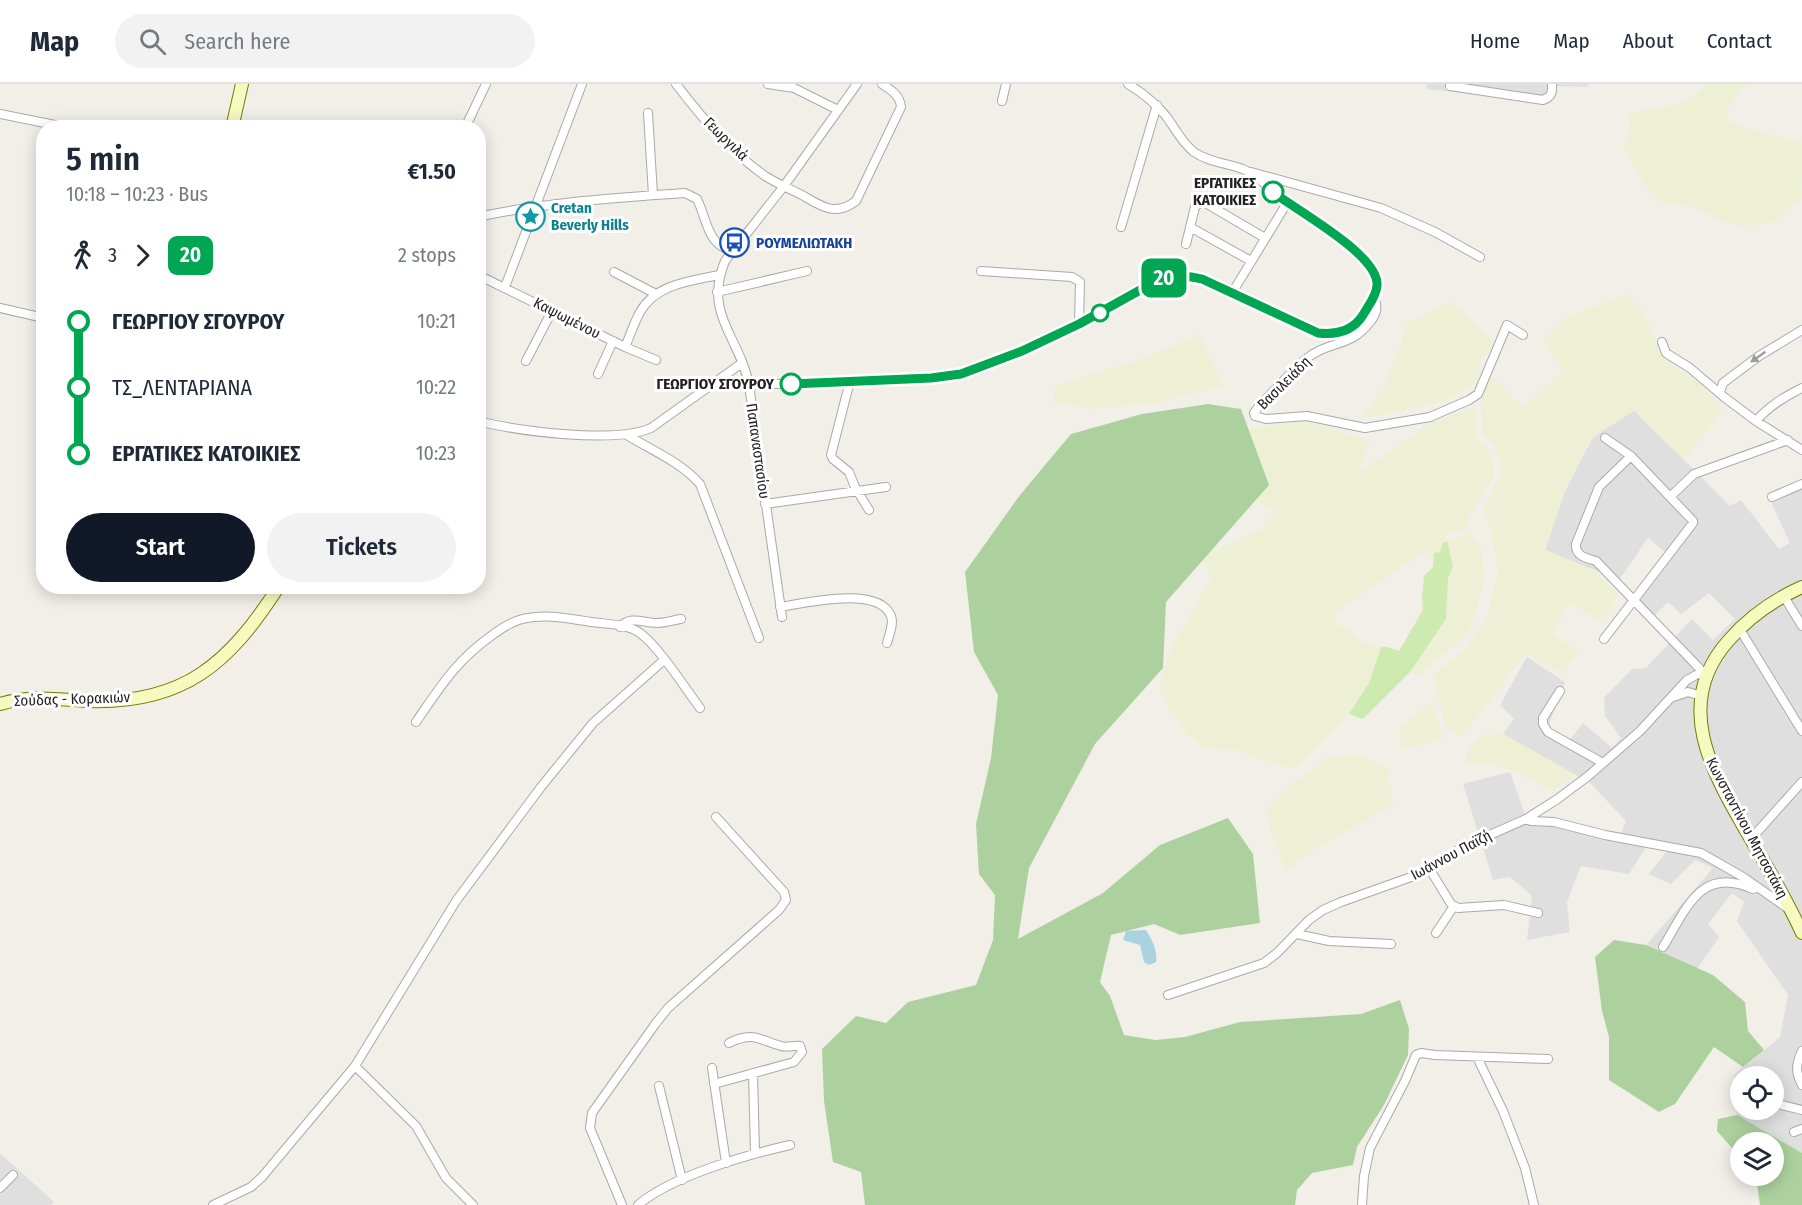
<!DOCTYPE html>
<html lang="en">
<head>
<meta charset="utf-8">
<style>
	:root { --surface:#fff; --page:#f2f2f3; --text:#1f2937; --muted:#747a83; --line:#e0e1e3; --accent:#111827 }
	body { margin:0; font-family:"Fira Sans Condensed",sans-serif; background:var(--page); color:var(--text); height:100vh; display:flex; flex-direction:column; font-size:22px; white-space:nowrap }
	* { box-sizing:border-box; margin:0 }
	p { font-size:20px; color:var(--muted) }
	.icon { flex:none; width:33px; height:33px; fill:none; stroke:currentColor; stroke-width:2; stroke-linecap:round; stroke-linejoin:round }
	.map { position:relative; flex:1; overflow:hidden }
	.drawer { position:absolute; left:36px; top:36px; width:450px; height:474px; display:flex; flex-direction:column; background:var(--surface); border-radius:24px; box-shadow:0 3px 15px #0003 }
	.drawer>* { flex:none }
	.badge { padding:0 12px; border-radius:9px; font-size:21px; line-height:39px }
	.fabs { position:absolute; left:1730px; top:982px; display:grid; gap:12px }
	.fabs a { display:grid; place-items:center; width:54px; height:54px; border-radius:50%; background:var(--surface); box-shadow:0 3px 15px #0003; font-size:30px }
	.map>.badge { position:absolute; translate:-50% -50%; box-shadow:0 0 0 3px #fff }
	.legs { display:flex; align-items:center; gap:9px; height:66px; padding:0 30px; font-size:20px }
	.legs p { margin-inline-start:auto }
	.headline { display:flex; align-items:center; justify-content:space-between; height:102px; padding:0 30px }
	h1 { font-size:33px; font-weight:600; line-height:45px }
	.primary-button { display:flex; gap:12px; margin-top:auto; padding:12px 30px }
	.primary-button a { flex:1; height:69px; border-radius:36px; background:var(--accent); color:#fff; font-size:24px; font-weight:600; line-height:69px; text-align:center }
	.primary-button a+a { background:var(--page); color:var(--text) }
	ul { padding:0 30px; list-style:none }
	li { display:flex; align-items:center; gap:21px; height:66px; font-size:22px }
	li i { display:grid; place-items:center; width:9px; height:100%; margin:0 8px; background:currentColor }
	li i::after { content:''; width:15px; height:15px; margin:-8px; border:4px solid; border-radius:50%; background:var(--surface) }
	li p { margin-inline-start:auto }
	li:first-child i { background:linear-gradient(#0000 50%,currentColor 0) }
	li:last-child i { background:linear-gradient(currentColor 50%,#0000 0) }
	header { display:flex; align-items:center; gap:36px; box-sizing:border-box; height:84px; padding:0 30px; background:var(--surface); border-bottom:2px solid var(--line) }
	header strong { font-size:28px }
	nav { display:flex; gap:33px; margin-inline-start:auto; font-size:21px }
	.search { width:420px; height:54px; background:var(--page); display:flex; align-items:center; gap:15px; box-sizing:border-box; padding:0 21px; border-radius:33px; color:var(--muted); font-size:22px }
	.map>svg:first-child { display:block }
	.residential { fill:#e0dfdf; fill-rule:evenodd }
	.farmland { fill:#eef0d5 }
	.grass { fill:#cdebb0 }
	.forest { fill:#add19e }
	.water { fill:#aad3df }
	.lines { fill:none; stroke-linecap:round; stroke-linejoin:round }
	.minor-casing { stroke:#a9a9a9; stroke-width:10 }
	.secondary-casing { stroke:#707d05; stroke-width:14 }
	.minor { stroke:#fff; stroke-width:8 }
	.secondary { stroke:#f7fabf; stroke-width:12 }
	.oneway { fill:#9c9c9c }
	.line-1-casing { stroke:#fff; stroke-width:14 }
	.line-1 { stroke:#00a651; stroke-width:9 }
	.stop-1-dot { fill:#fff; stroke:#00a651; stroke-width:3 }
	.labels { text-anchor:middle; stroke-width:6; stroke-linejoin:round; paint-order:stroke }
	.street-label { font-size:15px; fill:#222; stroke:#fff }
	.stop-label { font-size:15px; font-weight:bold; fill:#222; stroke:#fff; text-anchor:end }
	.culture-label { font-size:15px; font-weight:bold; fill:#0d838f; stroke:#fff; text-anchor:start }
	.transit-label { font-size:15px; font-weight:bold; fill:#164399; stroke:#fff; text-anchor:start }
</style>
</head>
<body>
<header>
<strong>Map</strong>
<div class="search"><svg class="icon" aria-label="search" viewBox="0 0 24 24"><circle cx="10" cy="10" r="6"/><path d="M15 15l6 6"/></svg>Search here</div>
<nav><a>Home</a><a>Map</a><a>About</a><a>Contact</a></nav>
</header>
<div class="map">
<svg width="1802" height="1121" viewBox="0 0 1802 1121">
	<rect width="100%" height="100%" fill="#f2efe9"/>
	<path class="residential" d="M1427,0H1589L1588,3L1554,2L1552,18L1426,5Z
		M1634,326L1730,422L1741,416L1779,465L1790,459L1767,409L1802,395V1069L1737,1031L1734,991L1780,953L1788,911L1737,837L1744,818L1732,809L1708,840L1719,853L1697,885L1646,861L1713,784L1695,776L1671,800L1649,790L1669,764L1647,762L1629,790L1581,782L1567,818L1570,848L1527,856L1532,812L1510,793L1493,796L1463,700L1510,688L1527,736L1618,758L1626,737L1590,699L1503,650L1514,635L1500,621L1527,573L1565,598L1547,646L1565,662L1583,639L1612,664L1621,654L1605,632L1604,614L1632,585L1646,584L1692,535L1713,556L1735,535L1709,509L1681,530L1668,518L1651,535L1634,521L1666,469L1648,454L1619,496L1545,466L1565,407L1593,353ZM1740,993H1773V1026H1740Z
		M0,1069L54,1118L51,1121H0Z"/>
	<path class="farmland" d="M1706,0H1753L1742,4L1724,29L1733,40L1802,59L1801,115L1769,140L1741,142L1727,139L1691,122L1663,120L1644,99L1624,63L1631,45L1629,29L1681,19L1693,13Z
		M1627,210L1641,223L1662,272L1670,280L1695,294L1723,325L1684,376L1634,327L1593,353L1565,407L1545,466L1593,486L1619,511L1601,537L1568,519L1554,550L1579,569L1562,589L1526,570L1461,653L1446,643L1433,592L1466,564L1487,533L1498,487L1492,449L1483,426L1502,386L1496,363L1482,349L1481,316L1490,290L1520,322L1528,320L1559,291L1563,285L1543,257L1552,246L1569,232Z
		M1451,217L1494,259L1481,278L1476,300L1442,318L1360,335L1383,305L1401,259L1404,241Z
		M1199,250L1224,302L1154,319L1094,325L1053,319L1055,302L1147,273Z
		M1475,322V353L1488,364L1493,380V393L1467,436L1469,443L1446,451L1440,469H1421L1336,529V541L1352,547L1365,560L1381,563L1369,599L1349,630L1296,685L1248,672L1244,667L1204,664L1188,650L1171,627L1159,603L1172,563L1212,493L1200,473L1261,446L1274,429L1256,416L1269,401L1249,345L1304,337L1370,357L1359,384L1364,386L1430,338L1443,335Z
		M1469,450L1481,462L1484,494L1477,526L1468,549L1420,591L1410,588L1446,535L1448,494L1453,481L1447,457Z
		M1430,618L1444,654L1402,666L1400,644Z
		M1503,650L1576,691L1552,707L1517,689L1490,679L1466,680L1467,667L1483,651Z
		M1361,671L1387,684L1394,721L1333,754L1286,786L1271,747L1266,725L1286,705L1327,674Z"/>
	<path class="grass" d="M1447,457L1453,482L1448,494L1446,535L1410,588L1363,635L1349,630L1369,599L1381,563H1388L1399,567L1423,526L1422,513L1424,492L1433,483L1434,469L1440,468L1443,459Z"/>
	<path class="forest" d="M1208,320L1241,325L1269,401L1166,518L1163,584L1095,660L1029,784L1018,855L1103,809L1160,761L1228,734L1253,770L1260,839L1180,851L1154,840L1111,851L1100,898L1110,912L1124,951L1155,956L1185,953L1240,938L1361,930L1400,916L1409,945L1408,971L1384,1021L1357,1063L1353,1081L1312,1089L1297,1106L1295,1121H865L861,1088L833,1078L824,1017L822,965L856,932L886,939L908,918L976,901L993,856L995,811L979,790L976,740L991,674L998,611L974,568L965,488L1020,411L1071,350L1142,330Z
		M1614,856L1646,861L1713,891L1745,918L1748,947L1764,966L1743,983L1714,963L1675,1020L1659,1028L1609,996V953L1602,927L1595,873Z
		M1737,1031L1802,1069V1121H1760L1756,1092H1773V1059H1740V1073L1717,1047L1718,1035Z"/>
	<path class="water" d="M1146,846C1151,854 1158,866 1156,878L1149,881L1144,878L1140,861L1123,856L1126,847Z"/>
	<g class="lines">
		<defs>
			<path id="minor" d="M676,0C702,34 730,67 765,92C776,99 790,105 802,111C821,122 835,133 856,117L901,23C900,11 891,6 882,0
				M768,0L794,4L838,26
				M1450,2L1543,16C1551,13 1553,9 1552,0
				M1002,17L1006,0
				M648,29L653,111
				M0,30L65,43
				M465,44L486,0
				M1251,88L1381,124L1435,148L1480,173
				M478,133C546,118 616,114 685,109L697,115C707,135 707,161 732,167
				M1121,143L1157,21
				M1190,143L1251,177
				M1186,160L1195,123L1202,117L1265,154
				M981,187L1072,193L1080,198L1079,240
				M614,188L656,210
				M478,191L625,263L656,276
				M505,203L582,0
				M717,208L807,187
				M1232,209L1287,119
				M1374,213C1378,223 1377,230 1370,238C1351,263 1331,257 1310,272C1294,283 1275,307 1260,321L1254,329L1255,332L1266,335L1307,332L1365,344L1430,333L1469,316L1478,310L1507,241L1523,251
				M0,224L44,234
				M1662,258L1666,269L1690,284L1724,313L1756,337L1802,366
				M625,263C630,252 634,239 640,228C656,200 690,197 719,191
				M526,277L552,227
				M598,290L613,257
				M850,297L831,371L833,375L849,388L855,403L869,426
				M749,301L931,294C1006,286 1094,232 1160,195C1175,191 1187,191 1201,195L1318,249C1333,251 1350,249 1360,236C1368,225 1379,209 1376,195C1375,187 1368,178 1363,172C1342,151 1312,137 1288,120C1275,110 1259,92 1245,86C1228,79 1210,79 1194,68C1182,59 1175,44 1166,32C1155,19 1143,9 1128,0
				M1720,308L1723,299L1759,272L1802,246
				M478,337C518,347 614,360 651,344L742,279
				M1756,337C1769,322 1784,313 1802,304
				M627,351C651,366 681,378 700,400L759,554
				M1631,372L1599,403L1576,460C1575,472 1586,474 1596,477L1703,588
				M1670,413L1694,390L1788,356
				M1772,413L1802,400
				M765,420L886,403
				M1783,511L1802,542
				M780,523C805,519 879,501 891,532C894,540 889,551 887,559
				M782,533L749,301C740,253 703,231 725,177L784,102L857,0
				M620,543C631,531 643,539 657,539C665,539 674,536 681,535
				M1739,544L1802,647
				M1604,555L1693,439V437L1631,372L1605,354
				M1560,607L1543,634V640L1548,648L1603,679
				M1673,613L1688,608L1701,612
				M416,638C441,602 455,578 491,552C499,546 509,539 519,536C543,529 567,534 591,538C606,540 628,540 640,549C659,563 685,604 700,624
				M1526,735L1531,737L1554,738L1605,751L1701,769L1743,793L1790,826
				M1751,755L1802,698
				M1429,784L1451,820L1458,824L1504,821L1538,829
				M1436,849L1454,822
				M1297,850L1329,857L1391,860
				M1663,863C1686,826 1700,781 1753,805
				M1168,911L1264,879L1277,869L1309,836L1323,826L1341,818L1411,793L1465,762L1526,735L1556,716L1587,693L1640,647L1687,596L1696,591L1708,587
				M1802,967C1796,980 1795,988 1802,1001
				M1477,973L1503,1027L1525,1084L1534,1121
				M355,982L416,1042L446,1094L473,1121
				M712,984L726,1079
				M753,989L755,1069
				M714,1000L794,978L802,968L800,962C794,961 787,964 781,962C759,956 754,947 729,959
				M659,1002L682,1096
				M1773,1019L1802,1026
				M1794,1048L1802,1045
				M0,1104L13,1091
				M213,1121L251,1103L262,1093L355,982L456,817L541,703L593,639L664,576
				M622,1121L590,1044L592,1029L656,939L668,924L779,826L786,816L784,808L716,733
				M638,1121C672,1092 746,1071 790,1061
				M1362,1121L1364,1092L1370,1064L1405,997L1416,971L1421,969L1435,971L1548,975"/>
			<path id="secondary" d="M232,44L242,0
				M1802,503C1773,516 1750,532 1729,556C1671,620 1713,690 1749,752C1768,784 1787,816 1802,849
				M0,620C28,611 57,615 86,617C183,621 229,580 279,502"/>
		</defs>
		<use href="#minor" class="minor-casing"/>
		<use href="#secondary" class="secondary-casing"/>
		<use href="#minor" class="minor"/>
		<use href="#secondary" class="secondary"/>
	</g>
	<defs><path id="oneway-solid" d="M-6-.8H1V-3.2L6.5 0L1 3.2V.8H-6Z" transform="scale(1.5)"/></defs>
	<use class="oneway" href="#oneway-solid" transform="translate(1758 273) rotate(145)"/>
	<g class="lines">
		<defs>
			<path id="line-1" d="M791,300L931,294L961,290L1022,267L1079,240L1160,195C1175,191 1187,191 1202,195L1318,249C1336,251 1353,247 1363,231C1368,222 1376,213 1377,202C1380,171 1297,127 1273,108"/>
		</defs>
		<use href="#line-1" class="line-1-casing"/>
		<use href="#line-1" class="line-1"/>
	</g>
	<defs>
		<symbol id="sight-ring" viewBox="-11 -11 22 22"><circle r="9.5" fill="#fff" stroke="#0f9aa8" stroke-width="1.5"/><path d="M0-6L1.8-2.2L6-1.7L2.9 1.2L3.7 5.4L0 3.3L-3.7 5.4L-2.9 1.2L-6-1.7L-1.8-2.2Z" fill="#0f9aa8"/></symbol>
		<symbol id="bus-ring" viewBox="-11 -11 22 22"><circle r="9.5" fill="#fff" stroke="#1a4fb4" stroke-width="1.5"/><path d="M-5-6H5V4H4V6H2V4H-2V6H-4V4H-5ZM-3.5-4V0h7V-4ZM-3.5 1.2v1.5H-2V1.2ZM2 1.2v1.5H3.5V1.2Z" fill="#1a4fb4"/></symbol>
	</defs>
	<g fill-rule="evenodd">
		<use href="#sight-ring" x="514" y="116" width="33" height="33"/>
		<use href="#bus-ring" x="718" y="142" width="33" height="33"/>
	</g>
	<g class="stop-1-dot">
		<circle cx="1273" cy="108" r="10"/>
		<circle cx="1100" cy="229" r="8"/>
		<circle cx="791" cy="300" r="10"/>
	</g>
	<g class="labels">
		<g class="street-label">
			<text transform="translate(726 55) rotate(44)" y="5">Γεωργιλά</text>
			<text transform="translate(567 234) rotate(27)" y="5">Καψωμένου</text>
			<text transform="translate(1284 299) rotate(-45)" y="5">Βασιλειάδη</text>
			<text transform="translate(758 367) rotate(82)" y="5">Παπαναστασίου</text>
			<text transform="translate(72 615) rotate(-2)" y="5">Σούδας - Κορακιών</text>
			<text transform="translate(1747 744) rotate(62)" y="5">Κωνσταντίνου Μητσοτάκη</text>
			<text transform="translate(1451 771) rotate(-28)" y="5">Ιωάννου Παϊζή</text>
		</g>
		<g class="stop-label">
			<text x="1256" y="104">ΕΡΓΑΤΙΚΕΣ<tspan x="1256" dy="17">ΚΑΤΟΙΚΙΕΣ</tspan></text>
			<text x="774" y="305">ΓΕΩΡΓΙΟΥ ΣΓΟΥΡΟΥ</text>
		</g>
		<g class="culture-label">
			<text x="551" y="129">Cretan<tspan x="551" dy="17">Beverly Hills</tspan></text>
		</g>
		<g class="transit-label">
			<text x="756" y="164">ΡΟΥΜΕΛΙΩΤΑΚΗ</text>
		</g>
	</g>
</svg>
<div class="fabs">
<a><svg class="icon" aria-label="locate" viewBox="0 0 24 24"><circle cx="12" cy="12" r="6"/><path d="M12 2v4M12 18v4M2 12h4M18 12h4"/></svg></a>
<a><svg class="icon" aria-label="layers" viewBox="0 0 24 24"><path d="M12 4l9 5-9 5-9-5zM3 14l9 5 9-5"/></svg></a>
</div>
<b class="badge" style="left:1164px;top:194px;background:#00a651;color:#fff">20</b>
<section class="drawer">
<div class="headline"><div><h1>5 min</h1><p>10:18 – 10:23 · Bus</p></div><b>€1.50</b></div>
<div class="legs"><svg class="icon" aria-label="walk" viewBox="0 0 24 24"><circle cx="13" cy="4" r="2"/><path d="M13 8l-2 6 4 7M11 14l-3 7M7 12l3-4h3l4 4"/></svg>3<svg class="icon" aria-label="forward" viewBox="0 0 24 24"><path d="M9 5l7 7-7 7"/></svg><b class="badge" style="background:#00a651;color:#fff">20</b><p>2 stops</p></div>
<ul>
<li><i style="color:#00a651"></i><b>ΓΕΩΡΓΙΟΥ ΣΓΟΥΡΟΥ</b><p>10:21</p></li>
<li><i style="color:#00a651"></i><span>ΤΣ_ΛΕΝΤΑΡΙΑΝΑ</span><p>10:22</p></li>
<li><i style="color:#00a651"></i><b>ΕΡΓΑΤΙΚΕΣ ΚΑΤΟΙΚΙΕΣ</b><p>10:23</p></li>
</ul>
<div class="primary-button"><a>Start</a><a>Tickets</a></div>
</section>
</div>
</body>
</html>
